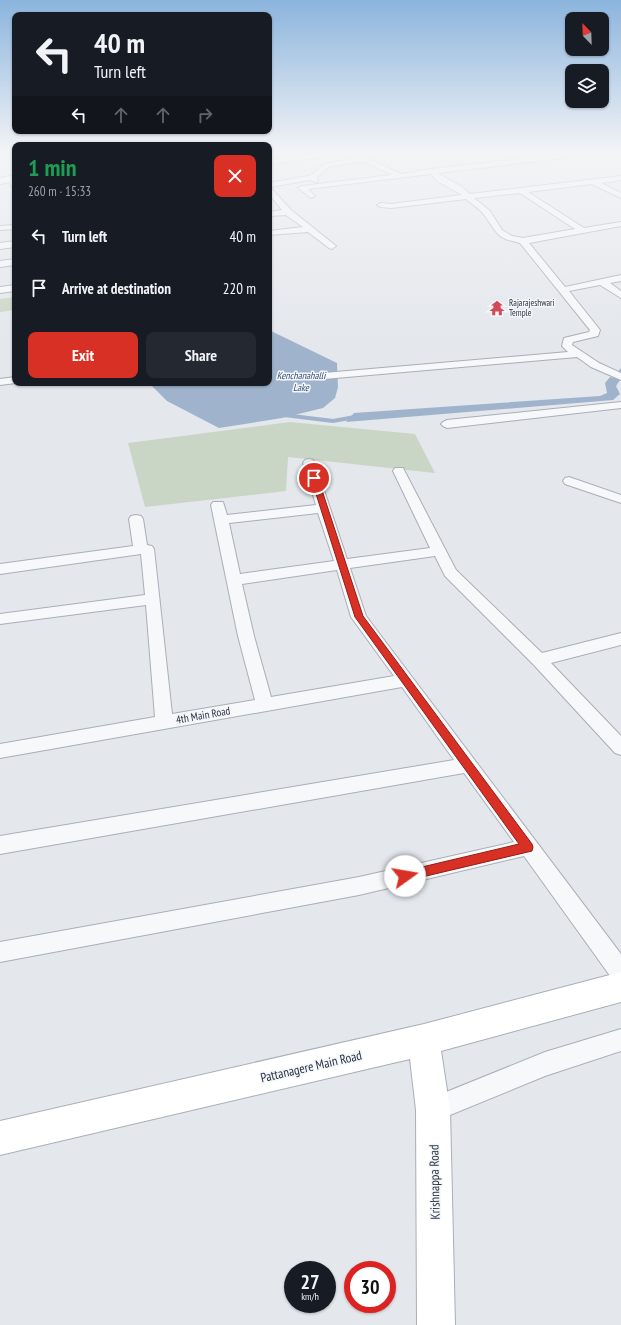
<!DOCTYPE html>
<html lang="en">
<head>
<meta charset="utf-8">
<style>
  :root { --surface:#171b24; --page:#242831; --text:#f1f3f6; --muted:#9ea1a6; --accent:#d93025 }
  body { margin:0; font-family:"PT Sans Narrow",sans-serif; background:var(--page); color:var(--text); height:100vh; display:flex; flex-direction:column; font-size:15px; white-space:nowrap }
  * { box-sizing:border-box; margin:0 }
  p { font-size:13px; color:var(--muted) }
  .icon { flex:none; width:22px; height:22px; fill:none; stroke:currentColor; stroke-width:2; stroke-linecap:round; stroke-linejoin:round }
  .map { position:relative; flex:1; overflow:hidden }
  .panel { position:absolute; left:12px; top:142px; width:260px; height:244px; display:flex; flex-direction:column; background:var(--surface); border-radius:8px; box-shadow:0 1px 3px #0004 }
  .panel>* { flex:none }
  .hud { position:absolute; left:12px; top:12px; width:260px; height:122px; border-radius:8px; box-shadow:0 1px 3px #0004; background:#171b24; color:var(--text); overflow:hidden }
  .needle { width:26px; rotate:337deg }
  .tools { position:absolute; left:565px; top:12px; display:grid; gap:8px }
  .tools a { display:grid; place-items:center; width:44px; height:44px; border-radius:8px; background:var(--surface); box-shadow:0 1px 3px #0004; font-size:20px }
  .speed { position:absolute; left:284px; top:1261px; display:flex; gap:8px; font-size:20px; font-weight:700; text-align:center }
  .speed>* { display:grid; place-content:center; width:52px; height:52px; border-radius:50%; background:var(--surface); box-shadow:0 1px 3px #0004; line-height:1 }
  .speed small { font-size:10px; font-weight:400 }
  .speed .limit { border:6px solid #d22; background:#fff; color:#111 }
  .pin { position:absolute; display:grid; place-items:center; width:34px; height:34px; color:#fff; margin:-17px; border:2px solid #fff; border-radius:50%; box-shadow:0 1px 4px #0007 }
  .me { position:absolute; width:44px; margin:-22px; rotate:77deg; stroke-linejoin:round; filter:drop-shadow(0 0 3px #0008) }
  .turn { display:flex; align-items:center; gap:14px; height:84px; padding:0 16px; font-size:18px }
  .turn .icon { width:52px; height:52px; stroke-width:2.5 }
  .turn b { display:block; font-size:28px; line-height:34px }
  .lanes { display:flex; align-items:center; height:38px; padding:0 16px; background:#0003; justify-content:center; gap:20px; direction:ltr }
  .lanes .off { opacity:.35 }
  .round { display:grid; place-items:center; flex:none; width:42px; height:42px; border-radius:8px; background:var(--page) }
  .headline { display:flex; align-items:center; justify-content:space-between; height:68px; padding:0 16px }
  h1 { font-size:24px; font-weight:700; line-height:30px; color:#1e9e55 }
  .cta { display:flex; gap:8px; margin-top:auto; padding:8px 16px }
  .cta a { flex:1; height:46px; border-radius:8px; background:var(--accent); color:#fff; font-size:16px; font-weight:700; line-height:46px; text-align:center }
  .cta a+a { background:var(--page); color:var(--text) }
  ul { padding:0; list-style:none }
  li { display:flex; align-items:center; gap:12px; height:52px; padding:0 16px }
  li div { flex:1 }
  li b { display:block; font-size:15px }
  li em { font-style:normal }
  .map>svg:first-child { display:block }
  .green { fill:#c9d6c5 }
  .water { fill:#9fb4cc }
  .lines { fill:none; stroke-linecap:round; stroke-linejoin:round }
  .stream-far1 { stroke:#9fb4cc; stroke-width:3 }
  .stream { stroke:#9fb4cc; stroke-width:4 }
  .street-casing { stroke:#a9aeb7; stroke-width:2 }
  .secondary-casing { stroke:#a9aeb7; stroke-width:2 }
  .street { fill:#f7f8fa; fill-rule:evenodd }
  .secondary { fill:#fff; fill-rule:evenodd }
  .route { fill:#d93025; stroke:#8d1f18 }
  .labels { text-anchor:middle; stroke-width:3; stroke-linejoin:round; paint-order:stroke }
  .far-poi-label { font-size:9px; fill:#2b3445; stroke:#f4f6f9; text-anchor:start }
  .far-water-label { font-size:10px; font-style:italic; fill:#34527a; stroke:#f4f6f9 }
  .street-label { font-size:11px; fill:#2b3445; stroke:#f4f6f9 }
  .near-street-label { font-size:13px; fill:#2b3445; stroke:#f4f6f9 }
</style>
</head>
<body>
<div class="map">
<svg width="621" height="1325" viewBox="0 0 621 1325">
  <rect width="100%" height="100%" fill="#e4e7ec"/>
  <g class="green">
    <polygon points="15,297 15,310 0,312 0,299"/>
    <polygon points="290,422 415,434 435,473 288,457 286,491 145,507 128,443"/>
  </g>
  <g class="water">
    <polygon points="269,330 337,363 338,387 335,398 323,408 282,418 219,428 167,401 152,386 152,383 269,383"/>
    <polygon points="610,377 620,380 616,386 620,394 613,400 346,422 354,413 600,396 607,393 605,383"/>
  </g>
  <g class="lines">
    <polyline class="stream-far1" points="614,381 621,370"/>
    <g class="stream">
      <polyline points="612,384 615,380"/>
      <polyline points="284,415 333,421 355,417"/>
    </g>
    <g class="street-casing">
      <g id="street">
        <polygon points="319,154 336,154 333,156 269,164 269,160"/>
        <path d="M 367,154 L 380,154 L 379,155 L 367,158 L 401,174 L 431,169 L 566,154 L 583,154 L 580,156 L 438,173 L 462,187 L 470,194 L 621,176 L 621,180 L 601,183 L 621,193 L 621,198 L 592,184 L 528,192 L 584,228 L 621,222 L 621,226 L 529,243 L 565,287 L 621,275 L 621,281 L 610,283 L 621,291 L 621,298 L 600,285 L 569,291 L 600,330 L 598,336 L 573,342 L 572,345 L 599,363 L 621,373 L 621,380 L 591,367 L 577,357 L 324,379 L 320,378 L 319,376 L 320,374 L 324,373 L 568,352 L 562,346 L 564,338 L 589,332 L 590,330 L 520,243 C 496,238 498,234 485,216 C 480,209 472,204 466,199 L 391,208 L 381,207 L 377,205 L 381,203 L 391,204 L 462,195 L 437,181 L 431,174 L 308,189 L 315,196 L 311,198 L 298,188 L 302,186 L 392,175 L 363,161 L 328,167 L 316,178 L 318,180 L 317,182 L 310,180 L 270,187 L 291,210 L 336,246 L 332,249 L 329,248 L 308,232 L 269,235 L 269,231 L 303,227 L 286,215 L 269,216 L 269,212 L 282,210 L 269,194 L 269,183 L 309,176 L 314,173 L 324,164 L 357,158 L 358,156 ZM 520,193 L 575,229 L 523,238 L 512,236 L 502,230 L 490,211 L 474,198 Z"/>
        <polygon points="10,177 15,177 15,188 11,186 9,179"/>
        <polygon points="15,225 15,229 0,230 0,226"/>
        <polygon points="15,241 15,247 0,249 0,243"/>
        <polygon points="15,259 15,265 0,267 0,261"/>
        <polygon points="15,285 15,291 0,293 0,287"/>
        <polygon points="15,377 16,383 0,385 0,379"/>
        <polygon points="621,402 621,408 447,428 443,426 441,424 443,422 447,420"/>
        <path d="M 309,459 L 313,460 L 315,463 L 347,559 L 430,548 L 393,471 L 395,468 L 403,468 L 456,570 L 542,653 L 621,633 L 621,645 L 551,663 L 621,736 L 621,755 L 615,753 L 533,664 L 445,576 L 435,556 L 350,568 L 366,616 L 621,954 L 621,983 L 613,980 L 524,856 L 359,895 L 0,962 L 0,942 L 359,877 L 514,842 L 464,773 L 0,854 L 0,836 L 454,760 L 402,687 L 0,758 L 0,744 L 155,717 L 146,605 L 0,624 L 0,614 L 145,595 L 141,554 L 0,574 L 0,564 L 133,546 L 129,519 L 131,516 L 136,515 L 141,516 L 143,519 L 147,545 L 152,546 L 154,549 L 172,714 L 255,700 L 238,636 L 211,505 L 213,502 L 223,502 L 227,515 L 316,505 L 303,463 L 305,460 ZM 318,513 L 334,561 L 240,574 L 229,523 ZM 337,570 L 351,617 L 394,676 L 271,697 L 254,636 L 242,584 Z"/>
        <polygon points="569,477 621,495 621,503 565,484 563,481 565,478"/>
        <polygon points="621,1029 621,1051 545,1076 433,1122 424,1119 421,1110 424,1101 545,1052"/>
      </g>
    </g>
    <g class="secondary-casing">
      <g id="secondary">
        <polygon points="15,175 15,181 0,184 0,178"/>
        <polygon points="621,972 621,1002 441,1051 450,1110 455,1325 417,1325 416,1110 410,1059 0,1155 0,1121 424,1024"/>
      </g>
    </g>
    <use href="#street" class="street"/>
    <use href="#secondary" class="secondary"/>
  </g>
  <linearGradient id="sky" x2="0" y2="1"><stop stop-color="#8bb4dd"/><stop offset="0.45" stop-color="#f3f4f6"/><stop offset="1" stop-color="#f3f4f6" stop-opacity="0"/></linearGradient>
  <rect width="621" height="339" fill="url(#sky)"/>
  <polygon class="route" points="312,476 317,476 318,478 363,616 532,844 533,847 532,851 405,881 401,879 400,876 401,872 405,871 519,844 355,617 311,478"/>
  <defs>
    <g id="temple-bare" transform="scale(1.2)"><path d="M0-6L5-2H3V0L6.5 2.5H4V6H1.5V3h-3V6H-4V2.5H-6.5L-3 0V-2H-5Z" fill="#d1495b" stroke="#f4f6f9" stroke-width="2.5" paint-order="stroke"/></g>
  </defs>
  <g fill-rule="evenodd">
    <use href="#temple-bare" x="497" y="308"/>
  </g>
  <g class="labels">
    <g class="far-poi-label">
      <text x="509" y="306">Rajarajeshwari<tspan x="509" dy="10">Temple</tspan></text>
    </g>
    <g class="far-water-label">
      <text x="301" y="379">Kenchanahalli<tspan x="301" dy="12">Lake</tspan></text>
    </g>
    <g class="street-label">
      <text transform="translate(203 715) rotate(-10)" y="4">4th Main Road</text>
    </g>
    <g class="near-street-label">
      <text transform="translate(311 1066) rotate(-13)" y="5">Pattanagere Main Road</text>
      <text transform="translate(434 1182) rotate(-91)" y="5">Krishnappa Road</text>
    </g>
  </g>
</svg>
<div class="tools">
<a><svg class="needle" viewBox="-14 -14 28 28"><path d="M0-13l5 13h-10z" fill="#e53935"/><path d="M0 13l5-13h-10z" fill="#9ea1a6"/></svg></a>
<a><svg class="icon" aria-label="layers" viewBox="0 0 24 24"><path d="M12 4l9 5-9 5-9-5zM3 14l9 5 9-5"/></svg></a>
</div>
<div class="speed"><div>27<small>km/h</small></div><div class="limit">30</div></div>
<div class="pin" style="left:314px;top:478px;background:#d93025"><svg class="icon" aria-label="arrive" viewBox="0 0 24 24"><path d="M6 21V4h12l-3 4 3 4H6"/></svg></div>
<svg class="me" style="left:405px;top:876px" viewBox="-20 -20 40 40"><circle r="19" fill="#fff"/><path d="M0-13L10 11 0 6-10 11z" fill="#d93025"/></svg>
<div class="hud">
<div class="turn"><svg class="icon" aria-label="left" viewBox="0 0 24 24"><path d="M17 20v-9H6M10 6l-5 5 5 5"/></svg><div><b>40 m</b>Turn left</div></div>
<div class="lanes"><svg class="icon" aria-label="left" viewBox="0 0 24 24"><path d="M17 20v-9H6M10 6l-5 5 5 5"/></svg><svg class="icon off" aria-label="ahead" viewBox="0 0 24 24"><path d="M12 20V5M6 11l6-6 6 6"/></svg><svg class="icon off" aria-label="ahead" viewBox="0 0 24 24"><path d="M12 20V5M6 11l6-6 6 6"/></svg><svg class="icon off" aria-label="right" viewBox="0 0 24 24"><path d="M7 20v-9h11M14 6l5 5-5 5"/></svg></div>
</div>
<section class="panel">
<div class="headline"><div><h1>1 min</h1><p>260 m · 15:33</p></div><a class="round" style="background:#d93025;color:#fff"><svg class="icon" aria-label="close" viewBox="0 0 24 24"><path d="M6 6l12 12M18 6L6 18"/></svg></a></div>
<ul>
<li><svg class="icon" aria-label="left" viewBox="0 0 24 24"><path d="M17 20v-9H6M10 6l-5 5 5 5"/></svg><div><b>Turn left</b></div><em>40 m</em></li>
<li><svg class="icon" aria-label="arrive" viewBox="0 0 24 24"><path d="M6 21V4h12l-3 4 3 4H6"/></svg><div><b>Arrive at destination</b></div><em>220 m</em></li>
</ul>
<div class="cta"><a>Exit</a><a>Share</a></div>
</section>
</div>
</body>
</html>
